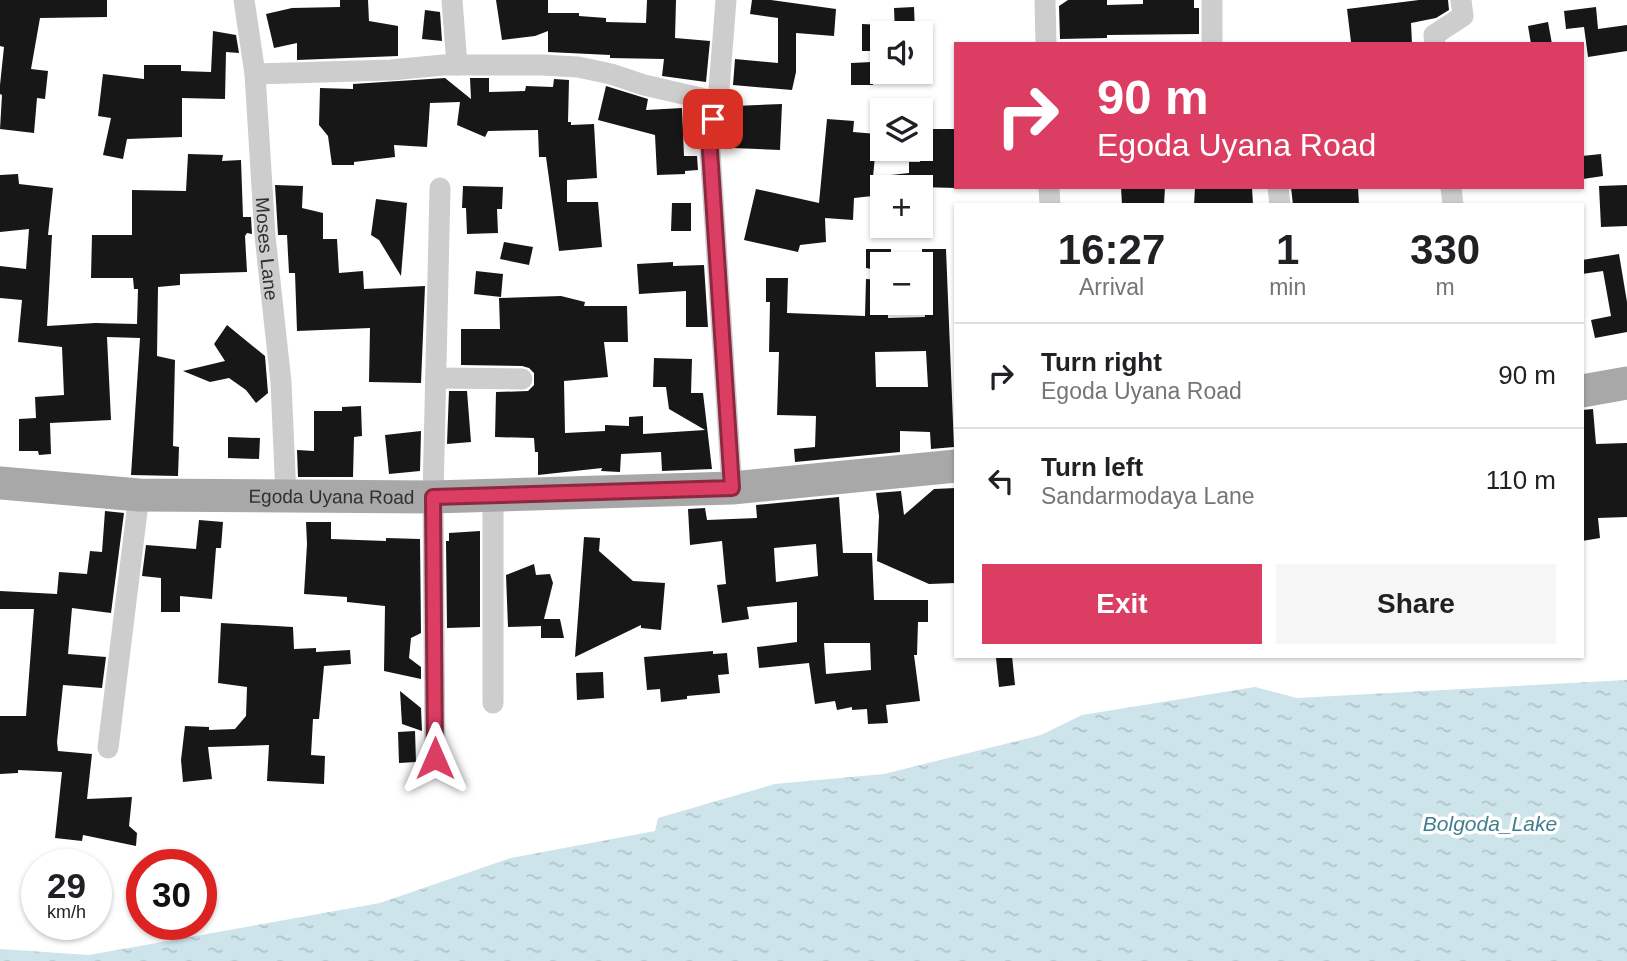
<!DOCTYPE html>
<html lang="en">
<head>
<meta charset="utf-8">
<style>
  :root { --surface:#fff; --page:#f6f6f6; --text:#202124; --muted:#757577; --line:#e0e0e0; --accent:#db3d63 }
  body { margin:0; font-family:Helvetica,sans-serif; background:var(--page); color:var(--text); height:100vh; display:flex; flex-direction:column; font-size:26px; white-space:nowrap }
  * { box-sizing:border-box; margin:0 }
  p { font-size:23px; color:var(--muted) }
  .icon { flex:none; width:38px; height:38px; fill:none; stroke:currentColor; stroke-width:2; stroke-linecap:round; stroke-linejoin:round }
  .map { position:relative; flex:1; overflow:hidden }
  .panel { position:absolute; left:954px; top:203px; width:630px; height:455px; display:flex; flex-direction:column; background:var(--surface); border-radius:0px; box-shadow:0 2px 5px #0004 }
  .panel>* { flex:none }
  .top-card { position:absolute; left:954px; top:42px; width:630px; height:147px; border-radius:0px; box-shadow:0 2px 5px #0004; background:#db3d63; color:#fff; overflow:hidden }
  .tools { position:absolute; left:870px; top:21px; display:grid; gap:14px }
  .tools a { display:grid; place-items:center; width:63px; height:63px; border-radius:0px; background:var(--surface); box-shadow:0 2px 5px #0004; font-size:35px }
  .speed { position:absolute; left:21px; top:849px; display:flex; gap:14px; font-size:35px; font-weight:700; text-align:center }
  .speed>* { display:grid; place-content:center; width:91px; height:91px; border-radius:50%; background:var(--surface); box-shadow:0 2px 5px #0004; line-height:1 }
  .speed small { font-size:18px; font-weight:400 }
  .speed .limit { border:10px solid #d22; background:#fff; color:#111 }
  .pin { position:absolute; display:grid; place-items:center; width:60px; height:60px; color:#fff; margin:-30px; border-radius:14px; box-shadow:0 4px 10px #0006 }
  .me { position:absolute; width:77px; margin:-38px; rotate:0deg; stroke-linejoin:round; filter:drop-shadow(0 0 5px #0008) }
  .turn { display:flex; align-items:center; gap:24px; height:147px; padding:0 28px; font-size:32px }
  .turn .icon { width:91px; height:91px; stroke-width:2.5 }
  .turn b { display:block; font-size:49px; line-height:60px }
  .eta { display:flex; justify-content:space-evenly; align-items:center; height:119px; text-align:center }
  .eta b { font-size:42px; font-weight:600; line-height:49px }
  .action { display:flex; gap:14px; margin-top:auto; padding:14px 28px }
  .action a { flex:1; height:80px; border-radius:0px; background:var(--accent); color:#fff; font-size:28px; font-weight:600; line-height:80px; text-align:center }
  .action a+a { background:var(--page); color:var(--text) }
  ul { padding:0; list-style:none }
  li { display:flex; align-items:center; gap:21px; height:105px; padding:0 28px; border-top:2px solid var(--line) }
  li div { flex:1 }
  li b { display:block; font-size:26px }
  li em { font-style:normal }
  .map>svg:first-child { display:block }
  .water { fill:url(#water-ripples) }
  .building { fill:#171717; fill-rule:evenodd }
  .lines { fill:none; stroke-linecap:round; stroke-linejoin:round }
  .minor { stroke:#cdcdcd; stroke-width:21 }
  .primary { stroke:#a8a8a8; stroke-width:33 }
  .route-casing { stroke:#8e2840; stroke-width:18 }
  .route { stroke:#db3d63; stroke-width:12 }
  .labels { text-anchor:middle; stroke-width:7; stroke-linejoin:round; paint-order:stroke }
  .street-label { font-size:19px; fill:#303030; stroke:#fff }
  .water-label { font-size:21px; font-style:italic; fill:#427d8e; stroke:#fff }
</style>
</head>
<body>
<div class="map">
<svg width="1627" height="961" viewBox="0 0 1627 961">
  <defs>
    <pattern id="water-ripples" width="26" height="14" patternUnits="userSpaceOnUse" patternTransform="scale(1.75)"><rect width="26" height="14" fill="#cce4ea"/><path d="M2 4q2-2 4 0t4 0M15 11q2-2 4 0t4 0" fill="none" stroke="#b0c4c9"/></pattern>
  </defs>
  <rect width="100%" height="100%" fill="#fff"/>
  <polygon class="water" points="1627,680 1627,961 0,961 0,949 89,955 380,903 511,858 655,831 658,818 775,784 884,774 1041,735 1082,715 1255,687 1297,698"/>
  <g class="building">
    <polygon points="0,0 107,0 107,17 40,18 31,69 48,71 45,99 37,98 34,133 0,129 2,95 0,94 0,85 4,47 0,46"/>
    <polygon points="340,0 368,0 369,21 398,26 398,56 297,60 297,43 274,48 266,14 292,8 340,7"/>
    <polygon points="496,0 548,0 548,13 579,13 579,16 606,18 606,22 646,23 647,0 676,0 675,38 710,41 706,82 662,76 664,59 610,58 610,55 548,52 548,31 535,36 502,40"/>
    <polygon points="752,0 771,0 836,9 834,36 796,33 796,72 792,90 733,85 735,59 778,63 778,18 750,14"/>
    <polygon points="1068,0 1107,0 1107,5 1143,4 1143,0 1194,0 1194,8 1199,8 1199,34 1107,35 1107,38 1060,39 1059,6"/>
    <polygon points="1419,0 1448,0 1449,10 1436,18 1411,23 1412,44 1354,44 1354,42 1351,42 1347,9"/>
    <polygon points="914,7 915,33 895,33 894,8"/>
    <polygon points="1596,7 1598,29 1627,25 1627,51 1588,57 1584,27 1566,29 1564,11"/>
    <polygon points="425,10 440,12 442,41 422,39"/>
    <polygon points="1548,22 1552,44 1531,44 1528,26"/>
    <polygon points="862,24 882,25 882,51 862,51"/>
    <polygon points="213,31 236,35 239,53 226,52 225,99 182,98 182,137 127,139 123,159 103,155 111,118 98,116 103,74 144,79 144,65 181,65 181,71 211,72"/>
    <polygon points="872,62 873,85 851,85 851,63"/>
    <polygon points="445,78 471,99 470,78 489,78 489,92 525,91 526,86 553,87 554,79 569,80 568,122 571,122 571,125 594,124 597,178 567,180 567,202 598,202 602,247 559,251 546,157 539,157 538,130 488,131 485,137 457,125 460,102 430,103 427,147 394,145 395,157 354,162 354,165 332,165 328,136 319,125 320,88 353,89 353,84"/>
    <polygon points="606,86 648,99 646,110 682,108 684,156 697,156 698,170 685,171 685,174 657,175 655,135 598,120"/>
    <polygon points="782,104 780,150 732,148 734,106"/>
    <polygon points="827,119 854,121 853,132 877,134 873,177 909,173 909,162 920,162 920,129 956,129 956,188 882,186 882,195 854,198 853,220 825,218 826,242 800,245 798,252 744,240 756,189 819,203"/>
    <polygon points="188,154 223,155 222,161 241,160 243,217 251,217 252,234 247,233 245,236 247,272 180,274 180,285 158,287 157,356 175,360 173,446 179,447 178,476 131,475 140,338 107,337 111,420 50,423 51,454 39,455 38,451 19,451 19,419 36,418 35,397 64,395 62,347 18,342 22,300 0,298 0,266 26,269 29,229 0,232 0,175 18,174 19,184 53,188 48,235 52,235 47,326 95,323 137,324 138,289 134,289 133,278 91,278 92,235 132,235 132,190 186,191"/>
    <polygon points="1601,154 1603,176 1583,179 1582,156"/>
    <polygon points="275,185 303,186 302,208 323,213 323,239 337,239 339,273 363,271 364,289 425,286 421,383 369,382 370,328 297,331 295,273 289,273 287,235 278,235"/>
    <polygon points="1627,185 1627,226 1601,227 1599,186"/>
    <polygon points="463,186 503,187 502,209 497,209 498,233 467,234 466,208 462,208"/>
    <polygon points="1121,187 1165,187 1164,205 1122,205"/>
    <polygon points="1252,187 1253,205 1194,205 1195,188"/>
    <polygon points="1291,187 1358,187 1359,205 1293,205"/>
    <polygon points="376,199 407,203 401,276 379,240 371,235"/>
    <polygon points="672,203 691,203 691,231 671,231"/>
    <polygon points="504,242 533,247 529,265 500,259"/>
    <polygon points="866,249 891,249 891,264 882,264 882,271 866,268"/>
    <path d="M 922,249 L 946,249 L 954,447 L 931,449 L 930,432 L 900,431 L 900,452 L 795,462 L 794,449 L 815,447 L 816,416 L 777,415 L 779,352 L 769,352 L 770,302 L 766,302 L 766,278 L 788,278 L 787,313 L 865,316 L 866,279 L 882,280 L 882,314 L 888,315 L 888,318 L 925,317 ZM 926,351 L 928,387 L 876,387 L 875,352 Z"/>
    <polygon points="1619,254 1627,302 1627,332 1595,338 1591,320 1611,316 1603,271 1582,274 1582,260"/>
    <polygon points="673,262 673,266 704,265 708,327 686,327 686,291 639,294 637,264"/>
    <polygon points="476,271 503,274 501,297 474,294"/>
    <polygon points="561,296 585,302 584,306 627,306 628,342 604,342 608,377 564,381 565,433 605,431 605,425 629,426 629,417 643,416 643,434 705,430 669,409 666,387 653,387 654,358 692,359 691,393 703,393 712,469 662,471 661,452 621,454 620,472 601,471 602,468 538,475 538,452 535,452 534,438 495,437 496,392 528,391 534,385 534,373 529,368 522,366 461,365 461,329 500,329 499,298"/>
    <polygon points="227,325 265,356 268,393 256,403 246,390 229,378 210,382 183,371 225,361 214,344"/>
    <polygon points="449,391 467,391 471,442 447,444"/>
    <polygon points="361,406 362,436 354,437 353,477 298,477 297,450 314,451 314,411 342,411 342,407"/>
    <polygon points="1593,409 1596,444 1627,443 1627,517 1598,518 1600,538 1582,541 1582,410"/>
    <polygon points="421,431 420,471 389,474 385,435"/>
    <polygon points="228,437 260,438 259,459 228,458"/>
    <polygon points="956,488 956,583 929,584 877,561 879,516 876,493 901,491 904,515 934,489"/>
    <path d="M 839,497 L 843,553 L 872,553 L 874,600 L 928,600 L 928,622 L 918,622 L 917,655 L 914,655 L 920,701 L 886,705 L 888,723 L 868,724 L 867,709 L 852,710 L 852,707 L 837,710 L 835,701 L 815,704 L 809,663 L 759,668 L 757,647 L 797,642 L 797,602 L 747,607 L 749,619 L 722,623 L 717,585 L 726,584 L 722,541 L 690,545 L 688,509 L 705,508 L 707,520 L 757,518 L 756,505 ZM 816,544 L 818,576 L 776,582 L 774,548 ZM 824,643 L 870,643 L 871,670 L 826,674 Z"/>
    <polygon points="105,511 124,513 111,613 72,608 68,654 106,657 102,688 63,685 57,742 58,751 92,754 87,799 132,797 129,826 137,833 136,846 83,835 82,841 55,838 62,772 18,770 18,773 0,774 0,716 26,716 34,609 0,609 0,591 57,594 59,572 87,574 90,551 102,552"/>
    <polygon points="199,520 223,522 221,548 216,548 212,599 180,596 180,612 161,612 161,578 142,576 146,545 196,549"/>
    <polygon points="306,522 331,522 331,539 386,541 386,538 420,539 421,633 411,638 409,658 421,667 421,679 384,671 385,606 347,602 347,597 304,594 307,544"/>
    <polygon points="480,531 480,627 447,628 446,541 449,541 449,533"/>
    <polygon points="584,537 600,538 599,551 633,581 665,583 661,630 641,628 641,625 575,657"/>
    <polygon points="534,564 536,575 550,574 553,583 544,619 560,619 564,638 541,638 541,626 508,627 506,575"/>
    <polygon points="221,623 293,627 294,649 316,648 316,652 350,650 351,664 324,666 319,719 313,719 311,755 325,756 324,784 267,781 269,745 208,747 212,779 183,782 181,760 185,726 209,727 209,730 235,729 246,716 247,687 218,683"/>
    <polygon points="713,651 713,654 727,653 729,674 718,675 720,693 687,696 687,699 661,702 660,689 647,690 644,657"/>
    <polygon points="1012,656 1015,685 999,687 996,658"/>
    <polygon points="603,672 604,698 577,700 576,673"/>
    <polygon points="400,691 421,708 422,731 402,724"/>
    <polygon points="415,731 416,762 399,763 398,732"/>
  </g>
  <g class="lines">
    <g class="minor">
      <path id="s1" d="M 244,0 L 255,74 L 265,236 L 281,382 L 286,497"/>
      <polyline points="452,0 457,65"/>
      <polyline points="726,0 718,102 709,135 732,488"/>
      <polyline points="1045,0 1046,44"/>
      <polyline points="1212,44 1212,0"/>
      <polyline points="1435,44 1434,35 1463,16 1461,0"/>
      <polyline points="255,74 391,70 443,65 542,65 578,67 611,74 644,85 718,102"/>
      <polyline points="1049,187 1050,205"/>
      <polyline points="1278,187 1280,205"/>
      <polyline points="1451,187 1453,205"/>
      <polyline points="436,378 522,379"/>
      <polyline points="493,703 493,495"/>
      <polyline points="108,748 139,495"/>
      <polyline points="435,758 433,497 440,188"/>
    </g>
    <g class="primary">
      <polyline points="1582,391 1627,383"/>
      <path id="s2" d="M 0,483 L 139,495 L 433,497 L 732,488 L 956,466"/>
    </g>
  </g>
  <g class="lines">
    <g class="route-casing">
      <polyline id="route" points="435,758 433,497 732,488 709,135 713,119"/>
    </g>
    <use href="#route" class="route"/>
  </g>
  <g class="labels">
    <g class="street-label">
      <text dy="7" stroke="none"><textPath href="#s1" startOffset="250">Moses Lane</textPath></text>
      <text dy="7" stroke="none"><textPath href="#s2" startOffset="332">Egoda Uyana Road</textPath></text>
    </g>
    <g class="water-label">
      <text x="1490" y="831">Bolgoda_Lake</text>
    </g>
  </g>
</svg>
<div class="tools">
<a><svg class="icon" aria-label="sound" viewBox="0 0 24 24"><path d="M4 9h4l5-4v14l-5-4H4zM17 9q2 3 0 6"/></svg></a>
<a><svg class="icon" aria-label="layers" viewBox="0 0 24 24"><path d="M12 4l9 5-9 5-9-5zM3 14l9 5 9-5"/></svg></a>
<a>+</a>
<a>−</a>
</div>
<div class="speed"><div>29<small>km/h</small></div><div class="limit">30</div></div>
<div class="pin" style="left:713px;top:119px;background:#d93025"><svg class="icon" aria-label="arrive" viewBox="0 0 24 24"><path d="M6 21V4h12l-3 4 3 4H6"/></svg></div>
<svg class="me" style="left:435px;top:758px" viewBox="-20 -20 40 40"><path d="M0-17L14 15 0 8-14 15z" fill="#db3d63" stroke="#fff" stroke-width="4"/></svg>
<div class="top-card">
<div class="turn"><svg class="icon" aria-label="right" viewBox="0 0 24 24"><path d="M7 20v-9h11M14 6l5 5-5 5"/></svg><div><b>90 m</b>Egoda Uyana Road</div></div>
</div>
<section class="panel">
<div class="eta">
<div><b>16:27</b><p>Arrival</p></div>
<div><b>1</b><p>min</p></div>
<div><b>330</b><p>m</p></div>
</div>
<ul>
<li><svg class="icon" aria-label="right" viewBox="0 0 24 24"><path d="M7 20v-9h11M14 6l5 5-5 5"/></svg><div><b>Turn right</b><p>Egoda Uyana Road</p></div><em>90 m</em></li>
<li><svg class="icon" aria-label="left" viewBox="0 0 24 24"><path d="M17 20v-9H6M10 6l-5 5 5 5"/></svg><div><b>Turn left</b><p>Sandarmodaya Lane</p></div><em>110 m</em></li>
</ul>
<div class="action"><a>Exit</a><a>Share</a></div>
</section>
</div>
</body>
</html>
